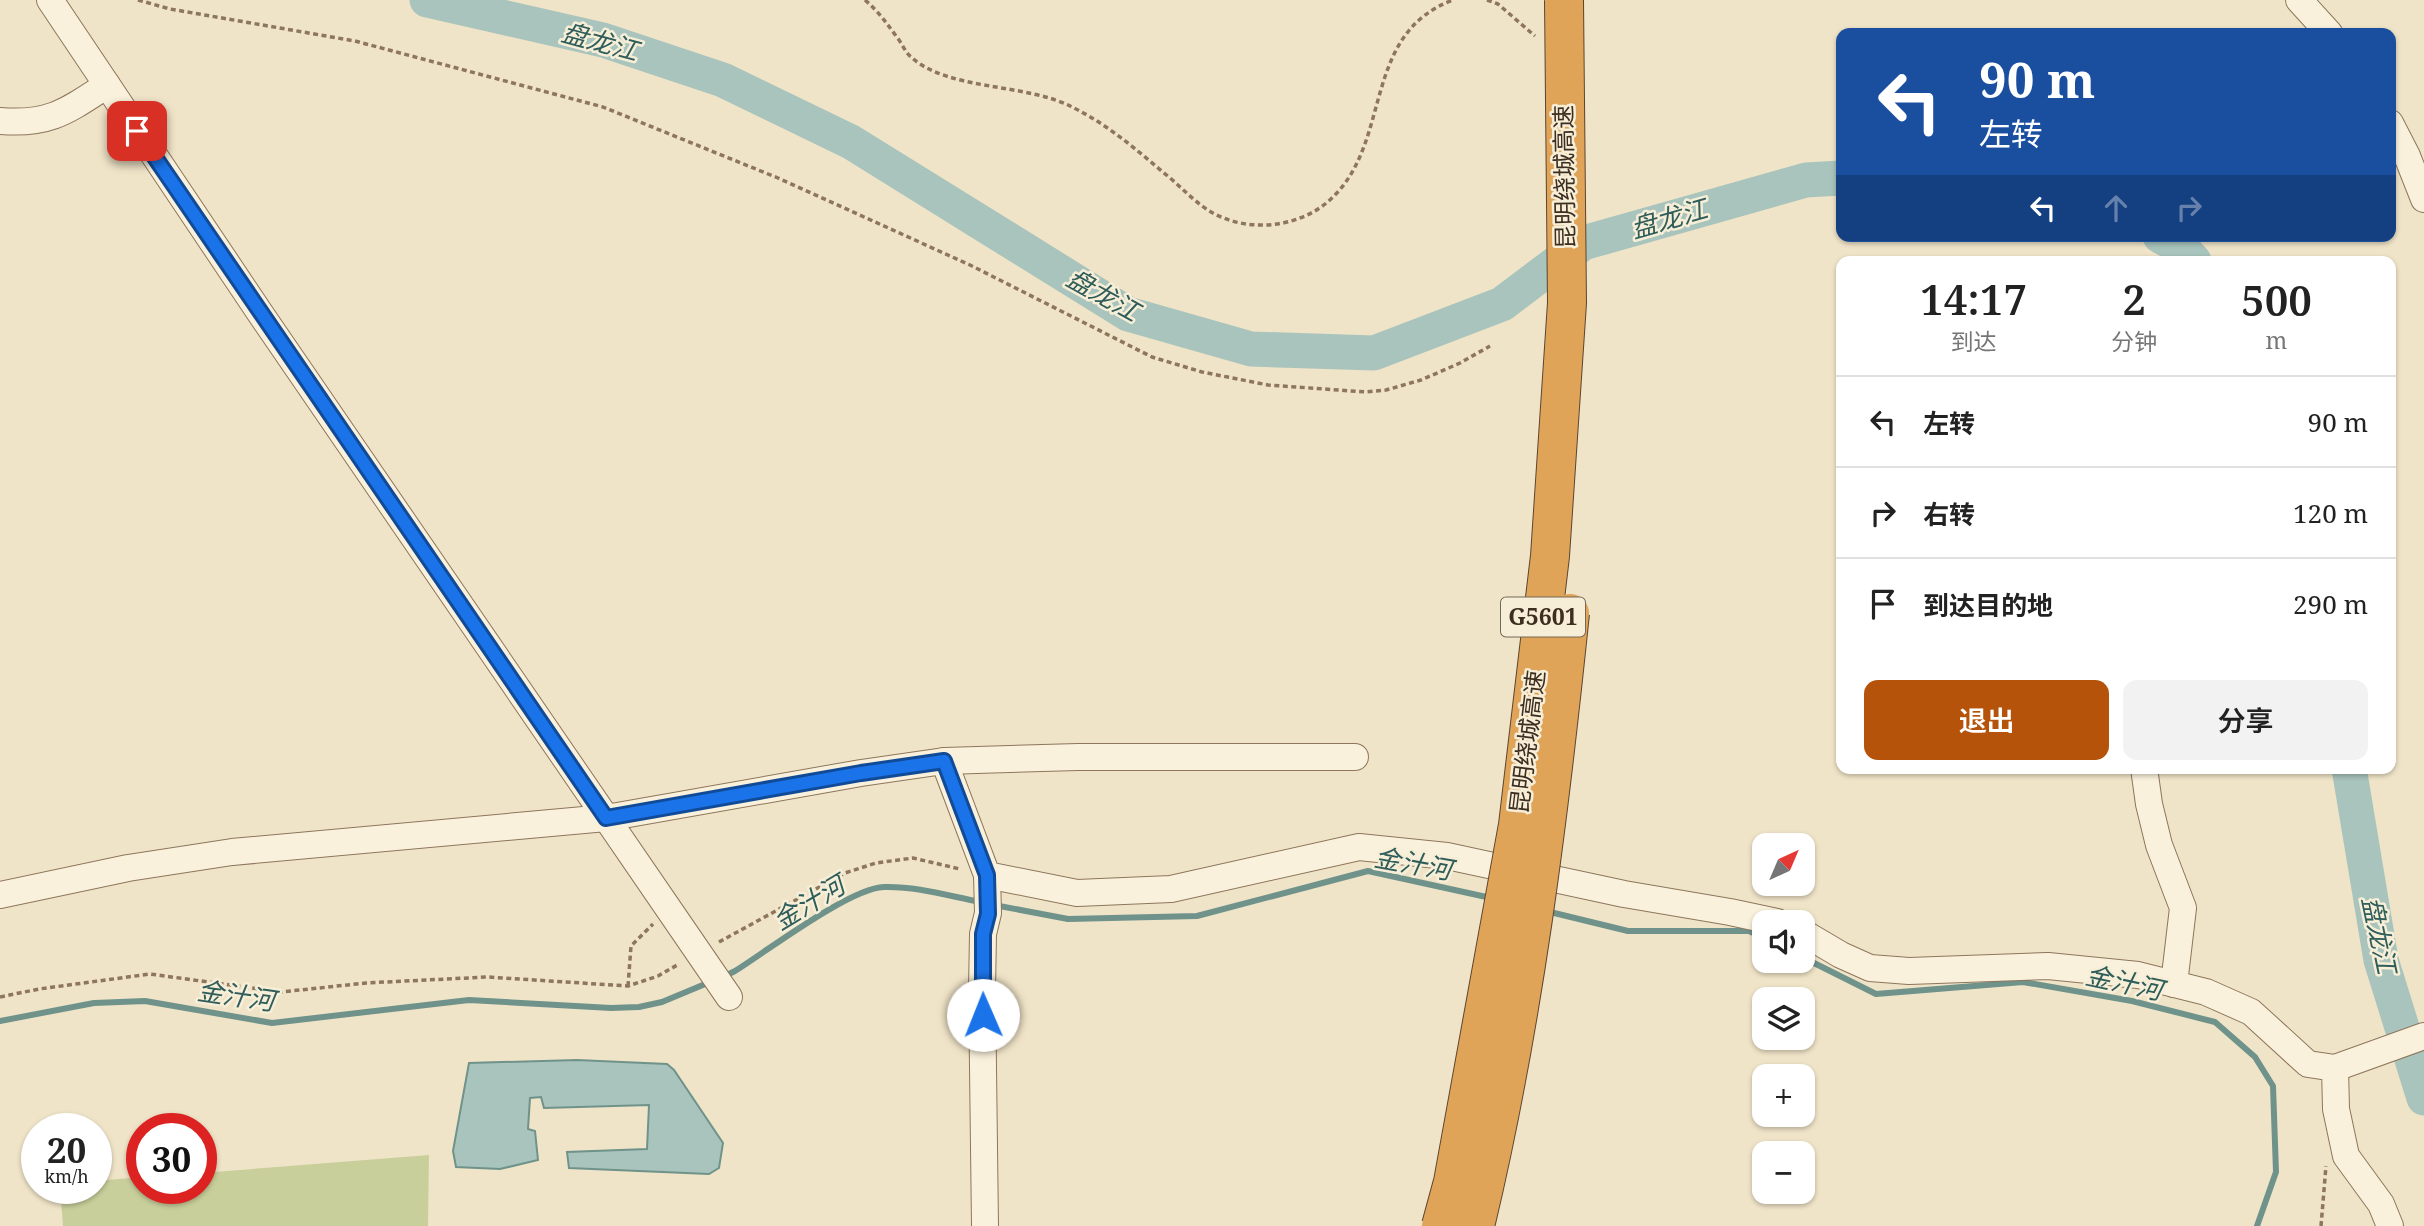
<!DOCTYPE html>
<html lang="zh">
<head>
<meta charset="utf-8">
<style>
  :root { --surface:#fff; --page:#f2f2f2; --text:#222; --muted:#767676; --line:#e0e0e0; --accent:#b45309 }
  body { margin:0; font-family:"Noto Serif","Noto Sans SC",serif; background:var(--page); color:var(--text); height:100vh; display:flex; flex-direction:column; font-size:26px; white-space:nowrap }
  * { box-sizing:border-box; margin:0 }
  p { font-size:23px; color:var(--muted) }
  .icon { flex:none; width:38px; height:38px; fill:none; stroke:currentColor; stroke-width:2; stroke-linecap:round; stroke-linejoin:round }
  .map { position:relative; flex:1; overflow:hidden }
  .details { position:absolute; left:1836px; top:256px; width:560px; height:518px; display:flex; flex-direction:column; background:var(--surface); border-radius:14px; box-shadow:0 2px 5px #0004 }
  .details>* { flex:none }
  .banner { position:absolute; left:1836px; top:28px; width:560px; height:214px; border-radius:14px; box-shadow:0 2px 5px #0004; background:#1a4fa0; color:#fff; overflow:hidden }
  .needle { width:46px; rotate:44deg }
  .tools { position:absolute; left:1752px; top:833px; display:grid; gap:14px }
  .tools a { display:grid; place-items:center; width:63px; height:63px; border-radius:14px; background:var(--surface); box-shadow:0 2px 5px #0004; font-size:35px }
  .speed { position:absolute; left:21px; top:1113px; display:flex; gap:14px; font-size:35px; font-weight:700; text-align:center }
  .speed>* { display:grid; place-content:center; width:91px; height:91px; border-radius:50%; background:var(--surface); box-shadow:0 2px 5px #0004; line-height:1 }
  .speed small { font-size:18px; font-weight:400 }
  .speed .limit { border:10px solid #d22; background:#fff; color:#111 }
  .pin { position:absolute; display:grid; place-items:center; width:60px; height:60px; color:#fff; margin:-30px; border-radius:14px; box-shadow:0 4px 10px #0006 }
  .me { position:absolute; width:77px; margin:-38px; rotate:359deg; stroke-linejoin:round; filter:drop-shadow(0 0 5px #0008) }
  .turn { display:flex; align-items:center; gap:24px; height:147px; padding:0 28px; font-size:32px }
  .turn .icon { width:91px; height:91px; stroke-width:2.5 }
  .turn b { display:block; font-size:49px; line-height:60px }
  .lanes { display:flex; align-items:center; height:66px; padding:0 28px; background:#0003; justify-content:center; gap:35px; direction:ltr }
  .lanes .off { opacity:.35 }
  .eta { display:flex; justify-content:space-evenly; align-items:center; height:119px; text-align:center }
  .eta b { font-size:42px; font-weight:600; line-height:49px }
  .button { display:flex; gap:14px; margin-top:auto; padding:14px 28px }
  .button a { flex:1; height:80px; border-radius:14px; background:var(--accent); color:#fff; font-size:28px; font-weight:600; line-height:80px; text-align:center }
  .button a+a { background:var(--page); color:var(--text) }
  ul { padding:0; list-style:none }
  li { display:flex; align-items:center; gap:21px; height:91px; padding:0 28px; border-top:2px solid var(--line) }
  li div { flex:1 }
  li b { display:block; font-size:26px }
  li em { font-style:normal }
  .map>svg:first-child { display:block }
  .green { fill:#c9cf9b }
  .water { fill:#a9c4bc; stroke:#6f938a; stroke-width:2 }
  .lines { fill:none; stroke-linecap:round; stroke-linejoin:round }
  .stream { stroke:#6f938a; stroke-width:6 }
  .river { stroke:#a9c4bc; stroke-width:35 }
  .minor-casing { stroke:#8d765c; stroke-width:28 }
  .path { stroke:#8d765c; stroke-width:3.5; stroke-dasharray:5 3.5; stroke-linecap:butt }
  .minor { stroke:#faf1dc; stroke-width:26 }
  .highway-bridge-casing { stroke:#5b4430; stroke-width:40; stroke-linecap:butt }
  .highway-bridge { stroke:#e0a458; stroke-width:38 }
  .route-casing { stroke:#114b97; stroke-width:18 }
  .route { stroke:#1a73e8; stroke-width:12 }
  .labels { text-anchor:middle; stroke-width:5; stroke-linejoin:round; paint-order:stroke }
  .shield { fill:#f7eed8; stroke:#756857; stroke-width:2 }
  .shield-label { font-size:23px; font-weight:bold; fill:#3d2e20 }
  .street-label { font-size:24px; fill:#3d2e20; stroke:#f7eed8 }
  .water-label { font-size:26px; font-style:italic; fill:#2f5d5a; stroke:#f7eed8 }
</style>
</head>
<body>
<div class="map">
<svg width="2424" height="1226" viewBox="0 0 2424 1226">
  <rect width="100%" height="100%" fill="#f0e4c8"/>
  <polygon class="green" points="429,1155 428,1226 63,1226 60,1188 96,1188 96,1181 142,1177 142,1188 201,1188 201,1173"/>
  <polygon class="water" points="577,1060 667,1064 674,1070 723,1143 719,1168 709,1174 569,1168 567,1152 647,1149 649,1105 544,1108 541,1097 530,1098 528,1129 535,1131 538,1160 500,1169 456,1167 453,1151 469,1063"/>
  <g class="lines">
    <g class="stream">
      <polyline points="994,905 1068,919 1197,916 1368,871 1491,898"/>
      <polyline points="1546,911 1628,931 1749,931 1764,938"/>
      <polyline points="1802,957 1876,994 2023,982 2132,1001 2215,1022 2255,1057 2273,1086 2276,1172 2257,1226"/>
      <path d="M 723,977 L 735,971 C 767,951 850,888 884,887 C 916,886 949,896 980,902"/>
      <polyline points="0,1021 94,1003 145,1001 272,1023 469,1000 611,1008 639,1007 662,1002 710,982"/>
    </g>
    <g class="river">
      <polyline points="427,0 603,40 723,80 851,142 1128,314 1251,349 1374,353 1502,304 1583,243 1806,180 1841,178"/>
      <polyline points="2160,236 2182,248 2194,261"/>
      <polyline points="2349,768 2381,960 2424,1098"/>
    </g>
    <g class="minor-casing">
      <g id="minor">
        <polyline points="50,0 260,313 729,997"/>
        <polyline points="2299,0 2329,33"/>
        <path d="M 0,121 C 50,125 67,111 107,85"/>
        <polyline points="2390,123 2407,156 2424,199"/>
        <polyline points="944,761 987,875 1077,893 1171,889 1359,847 1447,856 1624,894 1730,912 1777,922"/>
        <polyline points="2144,768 2149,804 2159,845 2183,908 2174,984"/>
        <polyline points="0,895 128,868 232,852 606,818 861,773 944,761 1078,757 1355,757"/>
        <polyline points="1802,932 1841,955 1870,968 1909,971 2048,966 2138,975 2206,992 2251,1012 2308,1064 2335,1068 2336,1109 2346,1156 2381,1204 2390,1226"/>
        <polyline points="2335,1068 2424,1036"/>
        <polyline points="985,1226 982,989 983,934 988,913 987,875"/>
      </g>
    </g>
    <g class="path">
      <polyline points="138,0 170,9 355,41 603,107 778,178 970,265 1152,357 1202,372 1268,385 1366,392 1386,390 1421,380 1460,363 1490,346"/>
      <path d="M 865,0 C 879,12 888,25 899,40 C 903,46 906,53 911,57 C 948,91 1027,83 1072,107 C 1109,125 1139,152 1170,178 C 1184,190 1196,203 1211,212 C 1249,234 1303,228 1334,196 C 1392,138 1362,34 1453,0"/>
      <polyline points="1487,0 1498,4 1535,36"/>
      <polyline points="719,942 845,873 876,863 913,858 960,869"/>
      <polyline points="628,986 631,946 653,924"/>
      <polyline points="0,997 39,989 150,974 281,992 366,983 488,977 628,986 658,976 679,964"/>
      <polyline points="2321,1226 2326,1166"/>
    </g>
    <use href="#minor" class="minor"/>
    <g class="highway-bridge-casing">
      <g id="highway-bridge">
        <polyline points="1441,1226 1453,1182 1518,825 1550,556 1567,303 1564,0"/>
        <path d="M 1475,1226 C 1523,1026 1549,817 1570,613"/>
      </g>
    </g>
    <use href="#highway-bridge" class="highway-bridge"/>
  </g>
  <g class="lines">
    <g class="route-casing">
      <polyline id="route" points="137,131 606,818 861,773 944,761 987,875 988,914 983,934 983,1015"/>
    </g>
    <use href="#route" class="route"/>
  </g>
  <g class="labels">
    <rect class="shield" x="1501" y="597.5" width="84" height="39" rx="5"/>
    <g class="shield-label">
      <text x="1543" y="625">G5601</text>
    </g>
    <g class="street-label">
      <text transform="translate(1565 177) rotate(-91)" y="8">昆明绕城高速</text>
      <text transform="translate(1528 742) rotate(-83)" y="8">昆明绕城高速</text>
    </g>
    <g class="water-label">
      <text transform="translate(600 42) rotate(15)" y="9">盘龙江</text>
      <text transform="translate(1669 219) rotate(-16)" y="9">盘龙江</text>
      <text transform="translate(1103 295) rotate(29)" y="9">盘龙江</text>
      <text transform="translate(1413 864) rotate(10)" y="9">金汁河</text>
      <text transform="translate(809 903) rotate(-31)" y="9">金汁河</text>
      <text transform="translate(2379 935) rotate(78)" y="9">盘龙江</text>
      <text transform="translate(2124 983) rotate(12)" y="9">金汁河</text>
      <text transform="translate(236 996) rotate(8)" y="9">金汁河</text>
    </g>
  </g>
</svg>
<div class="tools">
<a><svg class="needle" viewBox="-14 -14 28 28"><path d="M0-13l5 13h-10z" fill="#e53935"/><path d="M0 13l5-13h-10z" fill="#767676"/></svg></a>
<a><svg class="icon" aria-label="sound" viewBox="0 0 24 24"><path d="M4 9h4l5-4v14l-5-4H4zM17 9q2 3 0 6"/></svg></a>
<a><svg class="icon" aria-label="layers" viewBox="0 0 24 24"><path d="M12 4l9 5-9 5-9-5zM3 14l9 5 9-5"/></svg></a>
<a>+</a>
<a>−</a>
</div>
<div class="speed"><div>20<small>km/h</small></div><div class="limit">30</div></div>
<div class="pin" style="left:137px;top:131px;background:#d93025"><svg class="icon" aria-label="arrive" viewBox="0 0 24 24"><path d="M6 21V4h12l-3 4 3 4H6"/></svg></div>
<svg class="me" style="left:983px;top:1015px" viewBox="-20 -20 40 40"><circle r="19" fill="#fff"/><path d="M0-13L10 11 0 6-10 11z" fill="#1a73e8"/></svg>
<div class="banner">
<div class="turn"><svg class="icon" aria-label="left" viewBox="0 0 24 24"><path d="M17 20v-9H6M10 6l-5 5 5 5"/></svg><div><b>90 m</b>左转</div></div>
<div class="lanes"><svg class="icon" aria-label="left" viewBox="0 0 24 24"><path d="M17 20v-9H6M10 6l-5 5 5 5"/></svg><svg class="icon off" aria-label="ahead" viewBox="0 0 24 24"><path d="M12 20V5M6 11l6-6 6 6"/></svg><svg class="icon off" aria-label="right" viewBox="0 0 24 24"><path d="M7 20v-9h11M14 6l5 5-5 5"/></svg></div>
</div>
<section class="details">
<div class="eta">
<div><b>14:17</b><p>到达</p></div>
<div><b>2</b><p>分钟</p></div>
<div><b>500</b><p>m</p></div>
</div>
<ul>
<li><svg class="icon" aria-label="left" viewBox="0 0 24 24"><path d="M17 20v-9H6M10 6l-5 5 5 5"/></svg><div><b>左转</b></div><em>90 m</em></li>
<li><svg class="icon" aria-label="right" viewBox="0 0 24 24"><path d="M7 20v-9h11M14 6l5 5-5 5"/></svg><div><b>右转</b></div><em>120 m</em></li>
<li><svg class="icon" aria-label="arrive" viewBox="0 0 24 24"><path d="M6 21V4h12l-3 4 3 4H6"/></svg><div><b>到达目的地</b></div><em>290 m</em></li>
</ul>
<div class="button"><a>退出</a><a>分享</a></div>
</section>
</div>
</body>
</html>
